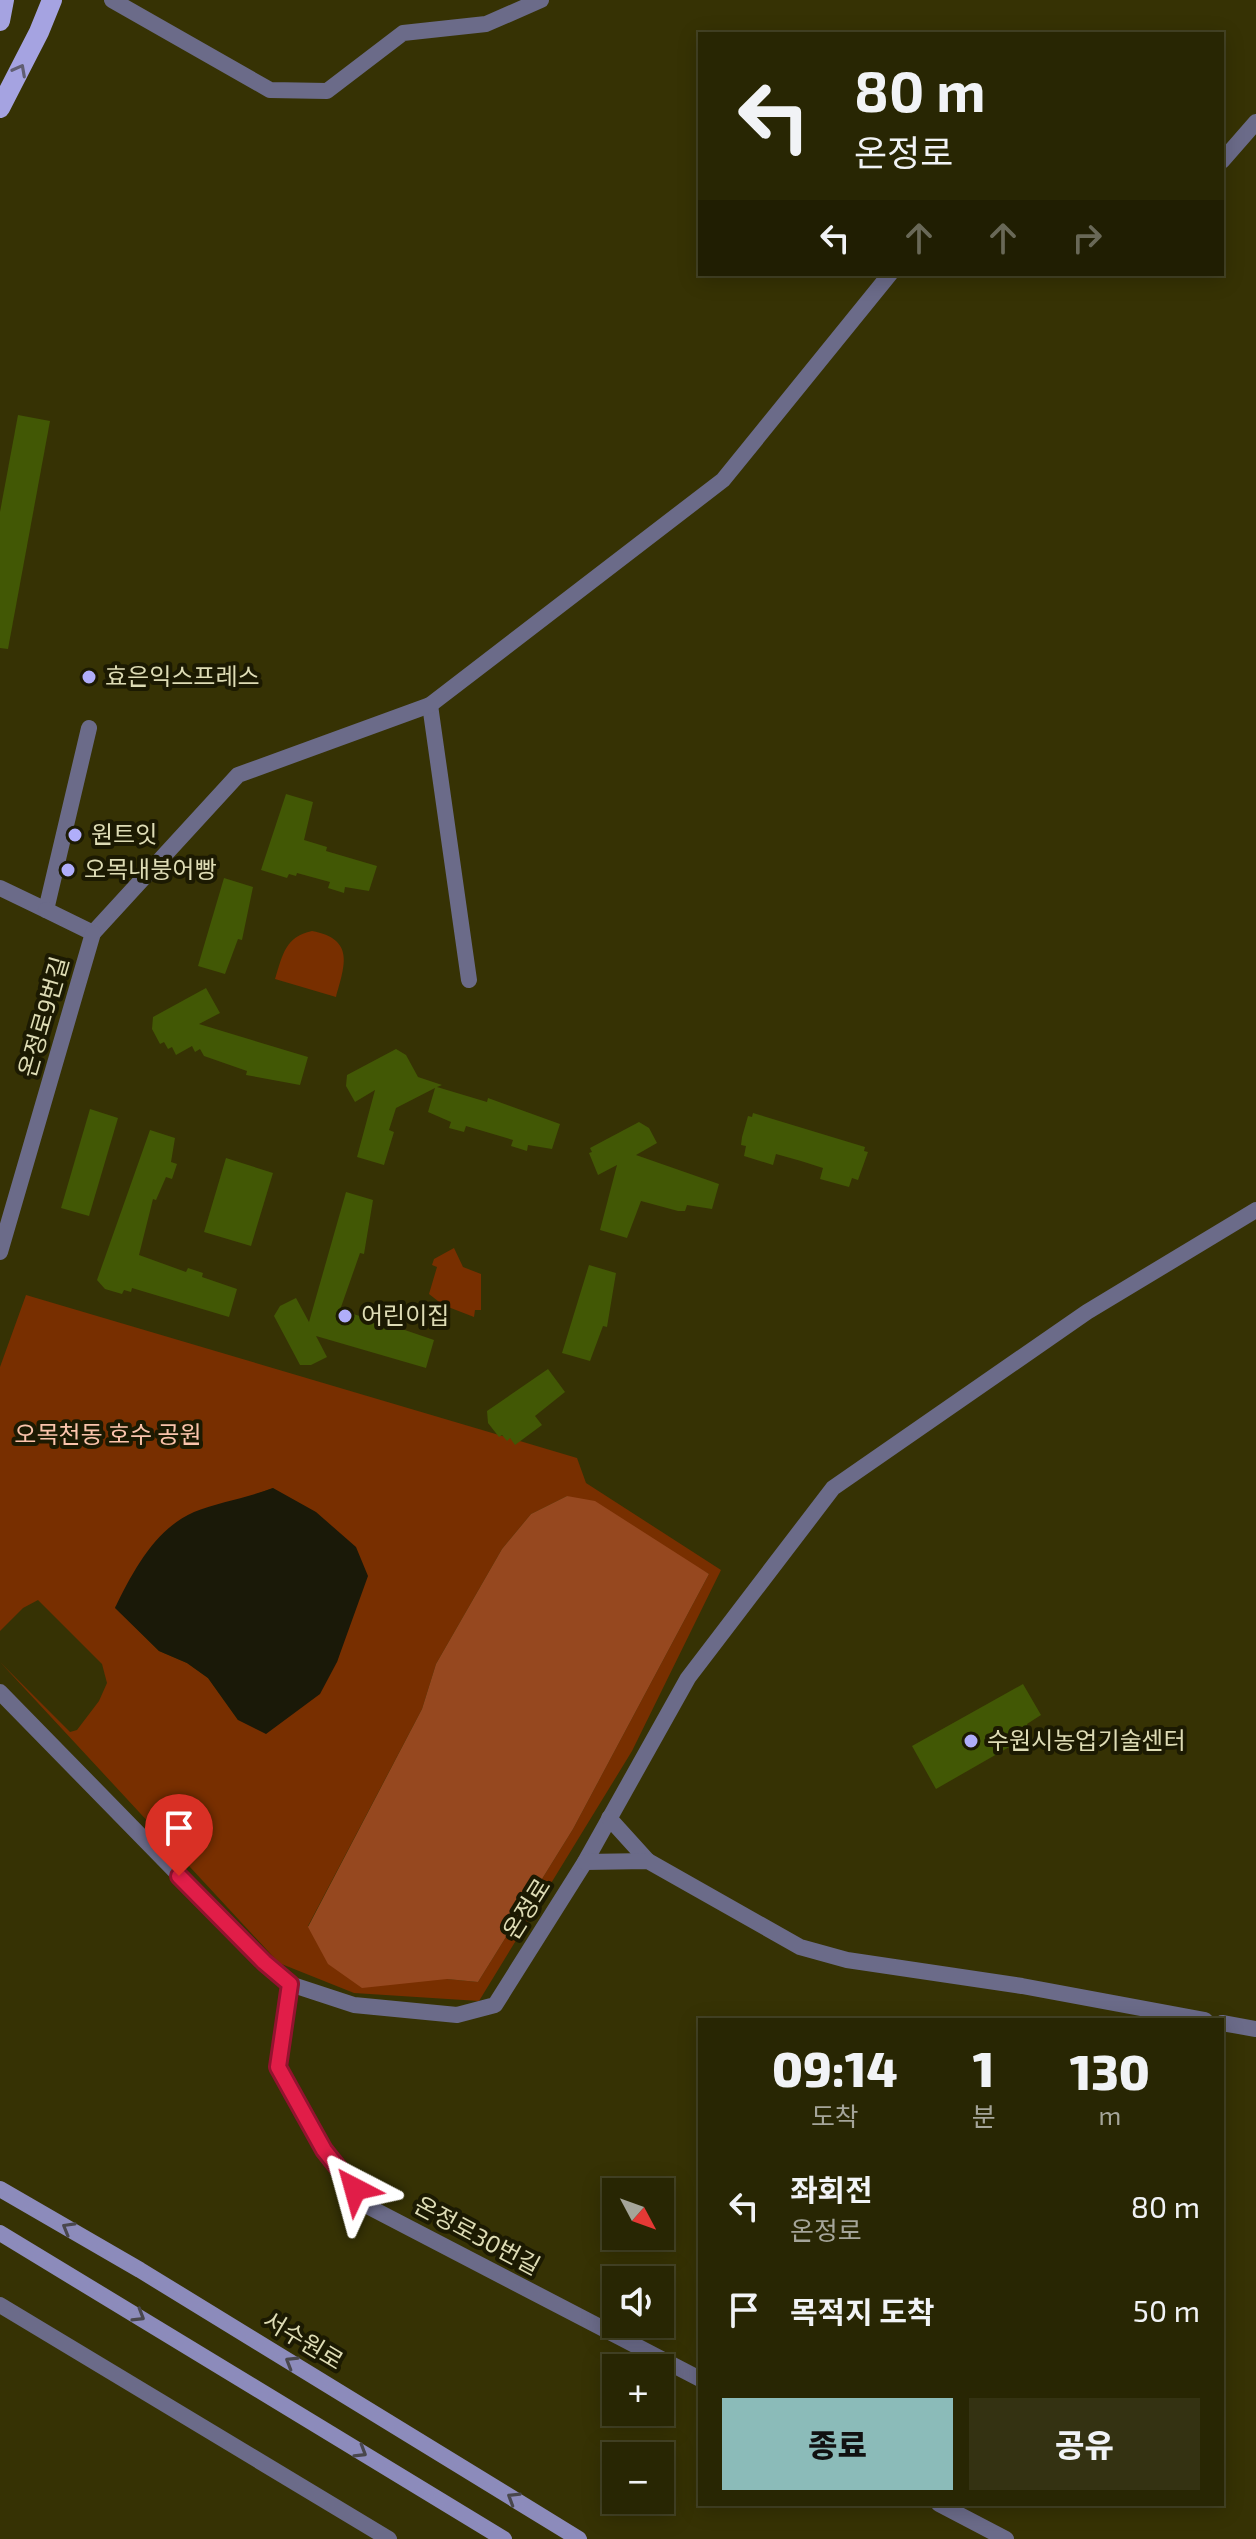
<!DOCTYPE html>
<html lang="ko">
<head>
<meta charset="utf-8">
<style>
  :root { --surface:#282603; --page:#343212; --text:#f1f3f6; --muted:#a5a59a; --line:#444325; --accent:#8bbbb9 }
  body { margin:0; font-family:"Exo 2","Noto Sans KR",sans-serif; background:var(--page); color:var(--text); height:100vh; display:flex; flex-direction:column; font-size:30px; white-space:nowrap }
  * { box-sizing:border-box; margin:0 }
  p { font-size:26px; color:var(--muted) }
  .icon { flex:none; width:44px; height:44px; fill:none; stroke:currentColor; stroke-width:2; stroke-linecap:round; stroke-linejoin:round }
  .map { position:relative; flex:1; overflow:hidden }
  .details { position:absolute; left:698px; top:2018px; width:526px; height:488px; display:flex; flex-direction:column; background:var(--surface); border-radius:0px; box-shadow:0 4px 20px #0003,0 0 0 2px var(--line) }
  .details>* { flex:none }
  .top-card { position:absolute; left:698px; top:32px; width:526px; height:244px; border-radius:0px; box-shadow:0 4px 20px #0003,0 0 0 2px var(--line); background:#282603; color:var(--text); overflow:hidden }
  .needle { width:52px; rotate:131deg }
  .fabs { position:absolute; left:602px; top:2178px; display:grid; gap:16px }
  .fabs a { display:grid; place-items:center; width:72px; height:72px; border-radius:0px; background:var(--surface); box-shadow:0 4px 20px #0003,0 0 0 2px var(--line); font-size:40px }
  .pin { position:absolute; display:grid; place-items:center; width:68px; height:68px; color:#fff; margin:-82px -34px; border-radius:50% 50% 50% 0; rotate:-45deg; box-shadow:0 0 8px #0007 }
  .pin .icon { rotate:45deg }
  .me { position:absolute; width:88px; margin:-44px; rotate:321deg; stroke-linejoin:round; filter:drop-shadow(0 0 6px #0008) }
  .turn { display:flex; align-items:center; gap:28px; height:168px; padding:0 24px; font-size:36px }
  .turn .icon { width:104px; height:104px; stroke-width:2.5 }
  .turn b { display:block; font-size:56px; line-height:68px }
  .lanes { display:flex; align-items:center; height:76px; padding:0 24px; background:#0003; justify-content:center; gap:40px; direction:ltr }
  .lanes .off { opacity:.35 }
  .eta { display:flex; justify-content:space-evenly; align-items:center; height:136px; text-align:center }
  .eta b { font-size:48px; font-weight:800; line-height:56px }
  .action { display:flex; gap:16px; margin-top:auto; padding:16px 24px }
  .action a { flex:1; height:92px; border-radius:0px; background:var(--accent); color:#111; font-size:32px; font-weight:800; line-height:92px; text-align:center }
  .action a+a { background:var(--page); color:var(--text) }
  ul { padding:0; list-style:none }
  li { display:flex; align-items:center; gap:24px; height:104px; padding:0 24px }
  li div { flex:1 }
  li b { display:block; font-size:30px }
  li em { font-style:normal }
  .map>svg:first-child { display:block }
  .green { fill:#782f00; fill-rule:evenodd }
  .forest { fill:#96481f }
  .water { fill:#1a1908 }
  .building { fill:#425805 }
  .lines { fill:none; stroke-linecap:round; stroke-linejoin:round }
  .street { stroke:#6b6b89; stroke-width:16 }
  .secondary { stroke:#8c8bbb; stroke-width:16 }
  .primary { stroke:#a5a3e1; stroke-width:20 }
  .oneway { stroke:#605e72 }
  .oneway2 { stroke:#49474c }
  .route-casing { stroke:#92132f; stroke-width:20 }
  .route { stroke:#e11d48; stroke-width:14 }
  .poi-dot { fill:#b0aefa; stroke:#1c1a02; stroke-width:3 }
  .labels { text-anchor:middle; stroke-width:8; stroke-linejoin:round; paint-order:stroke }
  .poi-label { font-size:24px; fill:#dedcb5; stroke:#1c1a02; text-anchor:start }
  .street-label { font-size:24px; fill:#dedcb5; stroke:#1c1a02 }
  .park-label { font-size:24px; fill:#fbc4ac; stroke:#1c1a02 }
</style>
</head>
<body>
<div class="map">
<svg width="1256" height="2539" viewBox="0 0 1256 2539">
  <rect width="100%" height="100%" fill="#363204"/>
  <g class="green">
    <path d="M 312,931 C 355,939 345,965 336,997 L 275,979 C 283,954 285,937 312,931 Z"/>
    <polygon points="454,1248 463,1267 481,1274 481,1310 475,1310 474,1317 443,1305 429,1294 437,1267 432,1265 434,1259"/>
    <path d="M 26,1295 L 577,1458 L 586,1483 L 721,1570 L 632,1751 L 479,2001 L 354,1993 L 279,1963 L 0,1662 L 70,1732 L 77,1730 L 99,1701 L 107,1683 L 102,1664 L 38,1600 L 23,1608 L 0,1631 L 0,1367 ZM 273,1488 L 348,1625 L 337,1662 L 238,1720 L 208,1678 L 187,1663 L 159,1651 L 115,1607 L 246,1498 ZM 567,1496 L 709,1574 L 573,1829 L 478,1982 L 447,1979 L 308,1926 L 422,1709 L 436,1664 L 502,1549 L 531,1514 Z"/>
  </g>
  <polygon class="forest" points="567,1496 595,1501 709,1574 573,1829 478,1982 447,1979 362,1988 328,1964 308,1927 422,1709 436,1664 502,1549 531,1514"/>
  <path class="water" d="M 273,1488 L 316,1512 L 356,1547 L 368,1576 L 337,1662 L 320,1694 L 266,1734 L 238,1720 L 208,1678 L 187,1663 L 159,1651 L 115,1608 C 133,1571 155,1529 194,1512 C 219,1502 247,1498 273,1488 Z"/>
  <g class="building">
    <polygon points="18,415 50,421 8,649 0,648 0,512"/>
    <polygon points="286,794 313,802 304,840 327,847 326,851 377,866 369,891 345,887 344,893 328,888 330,882 297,873 296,876 289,874 287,878 261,870"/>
    <polygon points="224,878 253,887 242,940 238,939 225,974 198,966"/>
    <polygon points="206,988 220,1013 199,1024 308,1057 300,1085 246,1075 247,1071 204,1056 200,1049 195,1052 192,1046 176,1055 172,1047 168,1049 164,1042 160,1044 152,1029 153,1017"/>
    <polygon points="396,1049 406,1055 418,1077 442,1085 437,1087 487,1102 488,1098 560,1124 552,1149 528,1145 527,1151 511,1146 513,1140 466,1126 464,1132 449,1128 451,1122 428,1112 435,1088 396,1108 389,1130 394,1132 384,1165 357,1157 375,1090 355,1102 346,1086 347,1075"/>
    <polygon points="90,1109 118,1118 89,1216 61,1208"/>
    <polygon points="753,1113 865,1147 864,1151 868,1152 858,1180 852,1178 849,1187 820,1179 823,1168 801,1161 776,1154 773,1165 744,1156 746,1146 741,1145 742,1137 748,1116 752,1117"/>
    <polygon points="639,1122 649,1128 657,1143 636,1155 719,1184 712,1209 687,1205 685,1211 678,1211 641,1201 627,1238 600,1230 617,1165 598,1175 589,1153 592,1152 590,1148"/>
    <polygon points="150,1130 175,1138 171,1162 177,1164 172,1179 166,1177 156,1200 153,1199 139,1255 186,1272 188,1268 203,1273 202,1277 237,1289 229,1317 132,1288 131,1292 124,1290 122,1294 105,1289 97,1280"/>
    <polygon points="226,1158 273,1173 251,1246 204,1232"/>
    <polygon points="346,1192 373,1200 364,1254 360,1253 340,1310 383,1323 384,1319 400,1324 399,1328 434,1340 426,1368 316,1336 327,1357 311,1365 300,1365 274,1316 280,1306 296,1298 309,1322"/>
    <polygon points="589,1265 616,1273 607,1327 603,1326 590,1361 562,1353"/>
    <polygon points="548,1369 565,1392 535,1416 542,1425 515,1445 510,1438 507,1441 502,1435 499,1437 488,1423 487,1411"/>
    <polygon points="1023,1684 1041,1715 1027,1724 1030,1735 936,1789 912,1746"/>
  </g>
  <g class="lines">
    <g class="street">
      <polyline points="112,0 270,90 327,91 403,33 486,24 541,0"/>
      <polyline points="1222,161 1256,122"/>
      <polyline points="430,705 469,980"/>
      <polyline points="0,888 46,910 89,728"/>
      <polyline points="46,910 93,933 238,775 430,705 723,480 890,274"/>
      <polyline points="0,1252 93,933"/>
      <polyline points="0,1692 264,1962 290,1984 354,2005 457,2015 495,2005 585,1862 688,1678 833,1488 1087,1312 1256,1210"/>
      <polyline points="609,1818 648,1861"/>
      <polyline points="585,1862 648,1861 800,1947 847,1960 1022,1986 1205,2020"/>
      <polyline points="290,1984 278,2067 324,2150 371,2208 700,2379"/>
      <polyline points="1222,2023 1256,2029"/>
      <polyline points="0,2305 389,2539"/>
      <polyline points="939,2504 1006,2539"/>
    </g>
    <g class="secondary">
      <polyline points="0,2189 140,2270 579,2539"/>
      <polyline points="0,2233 504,2539"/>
    </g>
    <g class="primary">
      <polyline points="0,21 4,0"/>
      <polyline points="0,108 39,32 52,0"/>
    </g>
  </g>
  <defs><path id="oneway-chevron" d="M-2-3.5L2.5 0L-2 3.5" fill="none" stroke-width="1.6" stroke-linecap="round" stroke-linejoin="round" transform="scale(2)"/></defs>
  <use class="oneway" href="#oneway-chevron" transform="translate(20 70) rotate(-62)"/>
  <g class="oneway2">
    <use href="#oneway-chevron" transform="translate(68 2228) rotate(-150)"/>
    <use href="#oneway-chevron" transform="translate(139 2316) rotate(31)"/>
    <use href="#oneway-chevron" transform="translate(291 2362) rotate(-149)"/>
    <use href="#oneway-chevron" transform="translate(361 2452) rotate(31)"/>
    <use href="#oneway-chevron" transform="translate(513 2498) rotate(-148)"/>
  </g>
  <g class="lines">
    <g class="route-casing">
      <polyline id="route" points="179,1876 264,1962 290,1984 278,2067 324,2150 355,2189"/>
    </g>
    <use href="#route" class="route"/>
  </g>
  <g class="poi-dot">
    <circle cx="89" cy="677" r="8"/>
    <circle cx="75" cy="835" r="8"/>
    <circle cx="68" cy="870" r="8"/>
    <circle cx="345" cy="1316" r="8"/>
    <circle cx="971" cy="1741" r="8"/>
  </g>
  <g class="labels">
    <g class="poi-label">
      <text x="105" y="685">효은익스프레스</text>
      <text x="91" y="843">원트잇</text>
      <text x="84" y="878">오목내붕어빵</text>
      <text x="361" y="1324">어린이집</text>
      <text x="987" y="1749">수원시농업기술센터</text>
    </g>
    <g class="street-label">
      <text transform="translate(44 1017) rotate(-74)" y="8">온정로9번길</text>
      <text transform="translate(527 1909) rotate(-58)" y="8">온정로</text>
      <text transform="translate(477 2236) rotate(28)" y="8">온정로30번길</text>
      <text transform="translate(303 2341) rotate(31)" y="8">서수원로</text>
    </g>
    <g class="park-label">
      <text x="108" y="1443">오목천동 호수 공원</text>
    </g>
  </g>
</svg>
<div class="fabs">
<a><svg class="needle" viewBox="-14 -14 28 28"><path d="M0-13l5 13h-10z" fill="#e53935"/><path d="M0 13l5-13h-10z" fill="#a5a59a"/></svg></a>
<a><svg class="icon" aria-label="sound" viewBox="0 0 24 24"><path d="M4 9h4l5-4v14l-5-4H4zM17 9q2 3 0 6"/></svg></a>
<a>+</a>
<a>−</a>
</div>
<div class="pin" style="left:179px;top:1876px;background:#d93025"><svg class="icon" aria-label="arrive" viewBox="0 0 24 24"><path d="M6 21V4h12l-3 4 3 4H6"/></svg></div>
<svg class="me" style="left:355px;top:2189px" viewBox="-20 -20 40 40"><path d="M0-17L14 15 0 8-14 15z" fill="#e11d48" stroke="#fff" stroke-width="4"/></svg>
<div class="top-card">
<div class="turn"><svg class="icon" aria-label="left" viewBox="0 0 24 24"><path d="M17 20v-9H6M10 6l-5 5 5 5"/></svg><div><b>80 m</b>온정로</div></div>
<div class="lanes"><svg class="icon" aria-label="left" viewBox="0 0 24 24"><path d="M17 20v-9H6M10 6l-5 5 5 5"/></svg><svg class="icon off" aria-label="ahead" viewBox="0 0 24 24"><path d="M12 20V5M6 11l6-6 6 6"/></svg><svg class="icon off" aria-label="ahead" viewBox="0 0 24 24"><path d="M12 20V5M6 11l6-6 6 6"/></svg><svg class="icon off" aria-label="right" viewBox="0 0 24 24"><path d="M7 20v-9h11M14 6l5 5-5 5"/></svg></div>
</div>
<section class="details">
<div class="eta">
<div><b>09:14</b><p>도착</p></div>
<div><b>1</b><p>분</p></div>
<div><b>130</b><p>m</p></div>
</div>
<ul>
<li><svg class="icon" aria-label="left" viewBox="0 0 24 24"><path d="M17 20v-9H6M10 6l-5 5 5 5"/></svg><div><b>좌회전</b><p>온정로</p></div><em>80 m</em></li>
<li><svg class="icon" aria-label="arrive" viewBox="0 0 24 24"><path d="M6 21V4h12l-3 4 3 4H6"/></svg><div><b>목적지 도착</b></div><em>50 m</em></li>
</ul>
<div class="action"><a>종료</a><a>공유</a></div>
</section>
</div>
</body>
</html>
